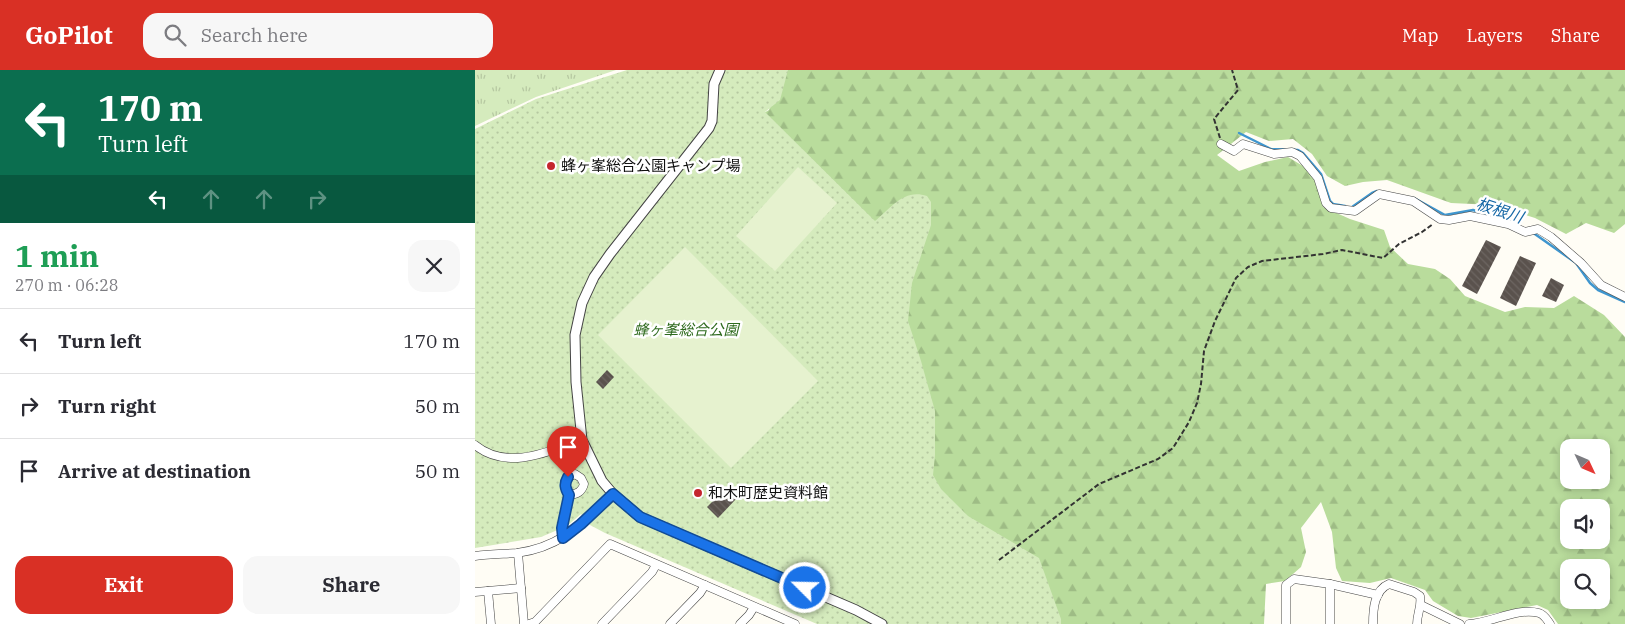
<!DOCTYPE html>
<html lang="en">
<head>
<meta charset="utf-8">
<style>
  :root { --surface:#fff; --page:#f7f7f7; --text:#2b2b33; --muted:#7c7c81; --line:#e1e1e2; --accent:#d93025 }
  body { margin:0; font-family:"IBM Plex Serif","Noto Sans JP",serif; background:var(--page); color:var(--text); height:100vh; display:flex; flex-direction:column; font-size:19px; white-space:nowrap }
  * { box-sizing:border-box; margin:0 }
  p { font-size:16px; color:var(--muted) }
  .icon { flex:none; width:28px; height:28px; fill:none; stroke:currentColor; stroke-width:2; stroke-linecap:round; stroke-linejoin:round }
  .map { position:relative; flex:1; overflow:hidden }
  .side { display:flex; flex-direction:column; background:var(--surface); width:475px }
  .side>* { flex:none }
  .hud { background:#0b6e4f; color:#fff; overflow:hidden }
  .needle { width:32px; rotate:134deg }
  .controls { position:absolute; left:1085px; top:369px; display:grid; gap:10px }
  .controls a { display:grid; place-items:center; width:50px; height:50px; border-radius:10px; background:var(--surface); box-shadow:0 2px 8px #0003; font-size:25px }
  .pin { position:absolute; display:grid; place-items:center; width:42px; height:42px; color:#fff; margin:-51px -21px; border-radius:50% 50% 50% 0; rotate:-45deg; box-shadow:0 0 5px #0007 }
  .pin .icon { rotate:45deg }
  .me { position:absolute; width:55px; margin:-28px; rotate:293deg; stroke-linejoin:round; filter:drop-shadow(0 0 4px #0008) }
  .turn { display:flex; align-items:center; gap:18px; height:105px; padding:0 15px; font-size:22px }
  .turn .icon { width:65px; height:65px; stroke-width:2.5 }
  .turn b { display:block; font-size:35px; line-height:42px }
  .lanes { display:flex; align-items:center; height:48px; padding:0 15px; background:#0003; justify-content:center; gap:25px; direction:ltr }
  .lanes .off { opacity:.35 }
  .round { display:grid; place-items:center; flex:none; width:52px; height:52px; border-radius:15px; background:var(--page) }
  .head { display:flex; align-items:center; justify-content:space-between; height:85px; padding:0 15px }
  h1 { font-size:30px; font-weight:700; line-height:38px; color:#1e9e55 }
  .cta { display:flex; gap:10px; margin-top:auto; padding:10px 15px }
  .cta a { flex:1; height:58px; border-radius:15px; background:var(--accent); color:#fff; font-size:20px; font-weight:700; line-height:58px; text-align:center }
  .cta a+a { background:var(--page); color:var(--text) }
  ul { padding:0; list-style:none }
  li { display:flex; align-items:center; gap:15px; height:65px; padding:0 15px; border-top:1px solid var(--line) }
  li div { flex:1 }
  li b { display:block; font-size:19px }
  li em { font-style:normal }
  header { display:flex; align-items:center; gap:30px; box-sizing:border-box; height:70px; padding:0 25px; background:var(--accent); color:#fff }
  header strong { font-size:24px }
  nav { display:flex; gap:28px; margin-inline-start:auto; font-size:18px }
  .search { width:350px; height:45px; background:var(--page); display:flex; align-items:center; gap:12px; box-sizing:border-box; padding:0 18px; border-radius:15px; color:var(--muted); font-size:19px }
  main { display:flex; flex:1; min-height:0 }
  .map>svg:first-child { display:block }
  .grass { fill:url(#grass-tufts) }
  .forest { fill:url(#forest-firs); fill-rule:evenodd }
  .park { fill:url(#park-dots) }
  .pitch { fill:#e6f2cf }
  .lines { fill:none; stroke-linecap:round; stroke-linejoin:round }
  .stream { stroke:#3f96cf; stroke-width:2.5 }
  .building { fill:url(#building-back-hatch) }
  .minor-casing { stroke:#444; stroke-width:9 }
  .tertiary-casing { stroke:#444; stroke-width:11 }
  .path { stroke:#333; stroke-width:2; stroke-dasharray:5 2.5; stroke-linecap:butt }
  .minor { stroke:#fff; stroke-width:8 }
  .tertiary { stroke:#fff; stroke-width:9 }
  .route-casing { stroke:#114b97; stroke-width:12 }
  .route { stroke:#1a73e8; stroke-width:9 }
  .poi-dot { fill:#c4262e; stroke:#fff; stroke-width:2 }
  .labels { text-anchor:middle; stroke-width:5; stroke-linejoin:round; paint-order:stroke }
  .poi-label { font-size:15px; fill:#111; stroke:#fff; text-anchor:start }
  .park-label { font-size:15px; font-style:italic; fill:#2f6b1f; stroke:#fff }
  .water-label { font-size:16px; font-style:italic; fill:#1768a6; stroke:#fff }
</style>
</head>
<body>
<header>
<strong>GoPilot</strong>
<div class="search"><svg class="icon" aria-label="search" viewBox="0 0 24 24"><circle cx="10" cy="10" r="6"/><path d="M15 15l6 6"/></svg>Search here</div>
<nav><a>Map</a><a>Layers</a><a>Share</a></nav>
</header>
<main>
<section class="side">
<div class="hud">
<div class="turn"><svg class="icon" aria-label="left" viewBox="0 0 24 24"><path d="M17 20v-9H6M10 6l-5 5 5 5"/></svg><div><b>170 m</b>Turn left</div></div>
<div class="lanes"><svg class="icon" aria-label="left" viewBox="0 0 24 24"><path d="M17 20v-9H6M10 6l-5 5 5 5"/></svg><svg class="icon off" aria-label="ahead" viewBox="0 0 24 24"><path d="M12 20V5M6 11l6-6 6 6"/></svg><svg class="icon off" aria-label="ahead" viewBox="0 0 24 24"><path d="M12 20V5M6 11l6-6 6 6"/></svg><svg class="icon off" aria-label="right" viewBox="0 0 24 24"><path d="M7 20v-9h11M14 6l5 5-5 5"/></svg></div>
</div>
<div class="head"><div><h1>1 min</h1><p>270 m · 06:28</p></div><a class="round"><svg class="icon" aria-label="close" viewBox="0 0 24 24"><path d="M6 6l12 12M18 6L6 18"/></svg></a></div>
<ul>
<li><svg class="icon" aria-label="left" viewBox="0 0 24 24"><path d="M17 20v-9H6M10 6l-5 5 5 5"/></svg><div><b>Turn left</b></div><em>170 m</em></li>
<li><svg class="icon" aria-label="right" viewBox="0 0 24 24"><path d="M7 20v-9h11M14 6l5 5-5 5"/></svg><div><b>Turn right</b></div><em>50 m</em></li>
<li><svg class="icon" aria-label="arrive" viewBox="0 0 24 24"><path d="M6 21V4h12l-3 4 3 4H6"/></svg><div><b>Arrive at destination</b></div><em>50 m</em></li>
</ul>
<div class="cta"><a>Exit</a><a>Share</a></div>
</section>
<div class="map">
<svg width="1150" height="554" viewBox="0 0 1150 554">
  <defs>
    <pattern id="grass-tufts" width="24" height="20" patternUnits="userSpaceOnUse" patternTransform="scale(1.25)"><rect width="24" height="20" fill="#d5ebbd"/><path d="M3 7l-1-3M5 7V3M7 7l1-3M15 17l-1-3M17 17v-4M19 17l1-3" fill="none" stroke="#b6c8a1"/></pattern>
    <pattern id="forest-firs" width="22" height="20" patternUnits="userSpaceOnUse" patternTransform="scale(1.25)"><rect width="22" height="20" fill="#b9dc9c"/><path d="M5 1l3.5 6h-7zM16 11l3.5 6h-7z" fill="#9ebc85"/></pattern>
    <pattern id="park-dots" width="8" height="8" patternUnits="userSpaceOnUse" patternTransform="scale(1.25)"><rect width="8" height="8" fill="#d5ebbd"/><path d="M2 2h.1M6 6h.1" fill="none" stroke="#b6c8a1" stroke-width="1.8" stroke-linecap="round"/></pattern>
    <pattern id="building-back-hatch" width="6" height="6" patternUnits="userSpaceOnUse" patternTransform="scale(1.25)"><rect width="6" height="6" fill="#5a524d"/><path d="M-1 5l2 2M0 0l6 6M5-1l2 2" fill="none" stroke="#6d6662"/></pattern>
  </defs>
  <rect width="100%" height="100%" fill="#fffdf5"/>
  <polygon class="grass" points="0,0 141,0 61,27 0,56"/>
  <path class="forest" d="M 305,0 L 1150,0 L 1150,154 L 1139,163 L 1111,153 L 1091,164 L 1060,148 L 1018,135 L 976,133 L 912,110 L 888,112 L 870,116 L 852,106 L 837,84 L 818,69 L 794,71 L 771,62 L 742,85 L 764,101 L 790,92 L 813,87 L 828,96 L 839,107 L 848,137 L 875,149 L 909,160 L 915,177 L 933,194 L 960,199 L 975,209 L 990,226 L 1030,242 L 1050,237 L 1079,238 L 1099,226 L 1129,245 L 1150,267 L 1150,554 L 1083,554 L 1073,540 L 1062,535 L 996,548 L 983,546 L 958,531 L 950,520 L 916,508 L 895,513 L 867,511 L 861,498 L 857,462 L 846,432 L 826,458 L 831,482 L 826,497 L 810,511 L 791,514 L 789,554 L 563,554 L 335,312 L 277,50 L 294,40 ZM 1094,378 L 1126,378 L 1126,410 L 1094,410 ZM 1094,438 L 1126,438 L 1126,470 L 1094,470 ZM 1094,498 L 1126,498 L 1126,530 L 1094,530 Z"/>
  <path class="park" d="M 152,0 L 313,0 L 305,30 L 290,42 L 400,151 C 416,138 429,118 452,126 L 456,132 L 456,155 L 437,213 L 433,251 L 446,291 L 460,341 L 460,385 L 458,405 L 466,419 L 493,446 L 564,488 L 586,549 L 586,554 L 342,554 L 130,463 L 115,455 L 106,444 L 92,456 L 66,467 L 0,478 L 0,59 L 61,29 Z"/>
  <g class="pitch">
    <polygon points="323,97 362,133 300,201 261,166"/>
    <polygon points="210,177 343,311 256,398 123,265"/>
  </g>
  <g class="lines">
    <g class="stream">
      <polyline points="764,63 796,79 823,80 828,83 846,104 855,131 858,134 870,136"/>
      <polyline points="939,128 970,145 998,140 1022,148"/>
      <polyline points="877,137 897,123 902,121"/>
      <polyline points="1057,162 1101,193 1115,213 1123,220 1150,232"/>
    </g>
  </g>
  <g class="building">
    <polygon points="1011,170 1026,177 1002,224 987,216"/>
    <polygon points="1045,186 1061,193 1041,236 1025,228"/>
    <polygon points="1076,208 1089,215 1081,232 1067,226"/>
    <polygon points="132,300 139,307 128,319 121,312"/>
    <polygon points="251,418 262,428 243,448 232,437"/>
  </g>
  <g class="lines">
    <g class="minor-casing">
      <g id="minor">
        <polyline points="746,74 759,81 768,74 799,84 817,82 825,86 843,108 851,133 856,138 880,141 904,124 938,131 965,149 974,150 995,146 1033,154 1050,162 1063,159 1076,167 1106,193 1126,215 1150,227"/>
        <path d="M 0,375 C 32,401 73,382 107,370"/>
        <path d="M 100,404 L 106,408 L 109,414 C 107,422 102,424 94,425 C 87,414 88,409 100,404 Z"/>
        <polyline points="88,468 87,458 94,425"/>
        <polyline points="43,483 49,554"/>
        <path d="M 0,486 C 14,484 28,484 42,483 C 87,477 107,453 138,424"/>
        <polyline points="13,521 16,554"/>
        <polyline points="0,522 46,518"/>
        <polyline points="946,535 985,554"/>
        <polyline points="54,554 60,552 135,474 320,554"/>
        <polyline points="127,554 177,502 181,495"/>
        <polyline points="195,554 225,523 230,515"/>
        <polyline points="265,554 274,545 279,537"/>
        <polyline points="811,554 811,515 819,509 855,514 903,525"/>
        <polyline points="855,554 855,514"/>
        <path d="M 898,554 C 898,540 899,520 914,514 L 939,522 L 945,526 C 947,537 942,543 942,554"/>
        <path d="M 994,554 C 1016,553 1043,537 1064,543 C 1070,545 1072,550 1075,554"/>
      </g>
    </g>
    <g class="tertiary-casing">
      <polyline id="tertiary" points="245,0 239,14 237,51 234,58 135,184 119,207 107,233 100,265 101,312 107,370 127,411 138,424 165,447 381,540 407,554"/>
    </g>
    <g class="path">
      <polyline points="745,68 739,49 763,20 757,0"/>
      <polyline points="524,490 624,414 683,389 698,378 714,352 722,333 726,314 729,281 740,251 761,208 773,197 787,191 848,184 867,180 908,188 924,174 947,162 958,154"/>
    </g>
    <use href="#minor" class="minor"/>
    <use href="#tertiary" class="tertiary"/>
  </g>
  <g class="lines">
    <g class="route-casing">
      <path id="route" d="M 93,407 C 89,414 90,418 94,425 L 87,458 L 88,468 L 106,454 L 138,424 L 165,447 L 330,518"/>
    </g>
    <use href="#route" class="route"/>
  </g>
  <g class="poi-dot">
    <circle cx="76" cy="96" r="5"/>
    <circle cx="223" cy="423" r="5"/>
  </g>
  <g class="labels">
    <g class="poi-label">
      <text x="86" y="101">蜂ヶ峯総合公園キャンプ場</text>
      <text x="233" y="428">和木町歴史資料館</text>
    </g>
    <g class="park-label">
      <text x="211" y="265">蜂ヶ峯総合公園</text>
    </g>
    <g class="water-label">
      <text transform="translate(1025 140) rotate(18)" y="6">板根川</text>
    </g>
  </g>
</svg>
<div class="controls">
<a><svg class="needle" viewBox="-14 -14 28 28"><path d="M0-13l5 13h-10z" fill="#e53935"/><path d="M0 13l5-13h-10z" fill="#7c7c81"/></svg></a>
<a><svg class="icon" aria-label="sound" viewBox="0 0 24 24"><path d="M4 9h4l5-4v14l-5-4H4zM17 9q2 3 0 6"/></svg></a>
<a><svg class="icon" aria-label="search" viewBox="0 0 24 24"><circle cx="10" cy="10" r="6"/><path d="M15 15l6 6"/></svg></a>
</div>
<div class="pin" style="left:93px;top:407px;background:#d93025"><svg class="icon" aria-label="arrive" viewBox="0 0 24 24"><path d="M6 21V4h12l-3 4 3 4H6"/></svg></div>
<svg class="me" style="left:330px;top:518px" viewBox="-20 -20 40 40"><circle r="17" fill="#1a73e8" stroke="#fff" stroke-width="3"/><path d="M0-11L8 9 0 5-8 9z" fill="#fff"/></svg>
</div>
</main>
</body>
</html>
